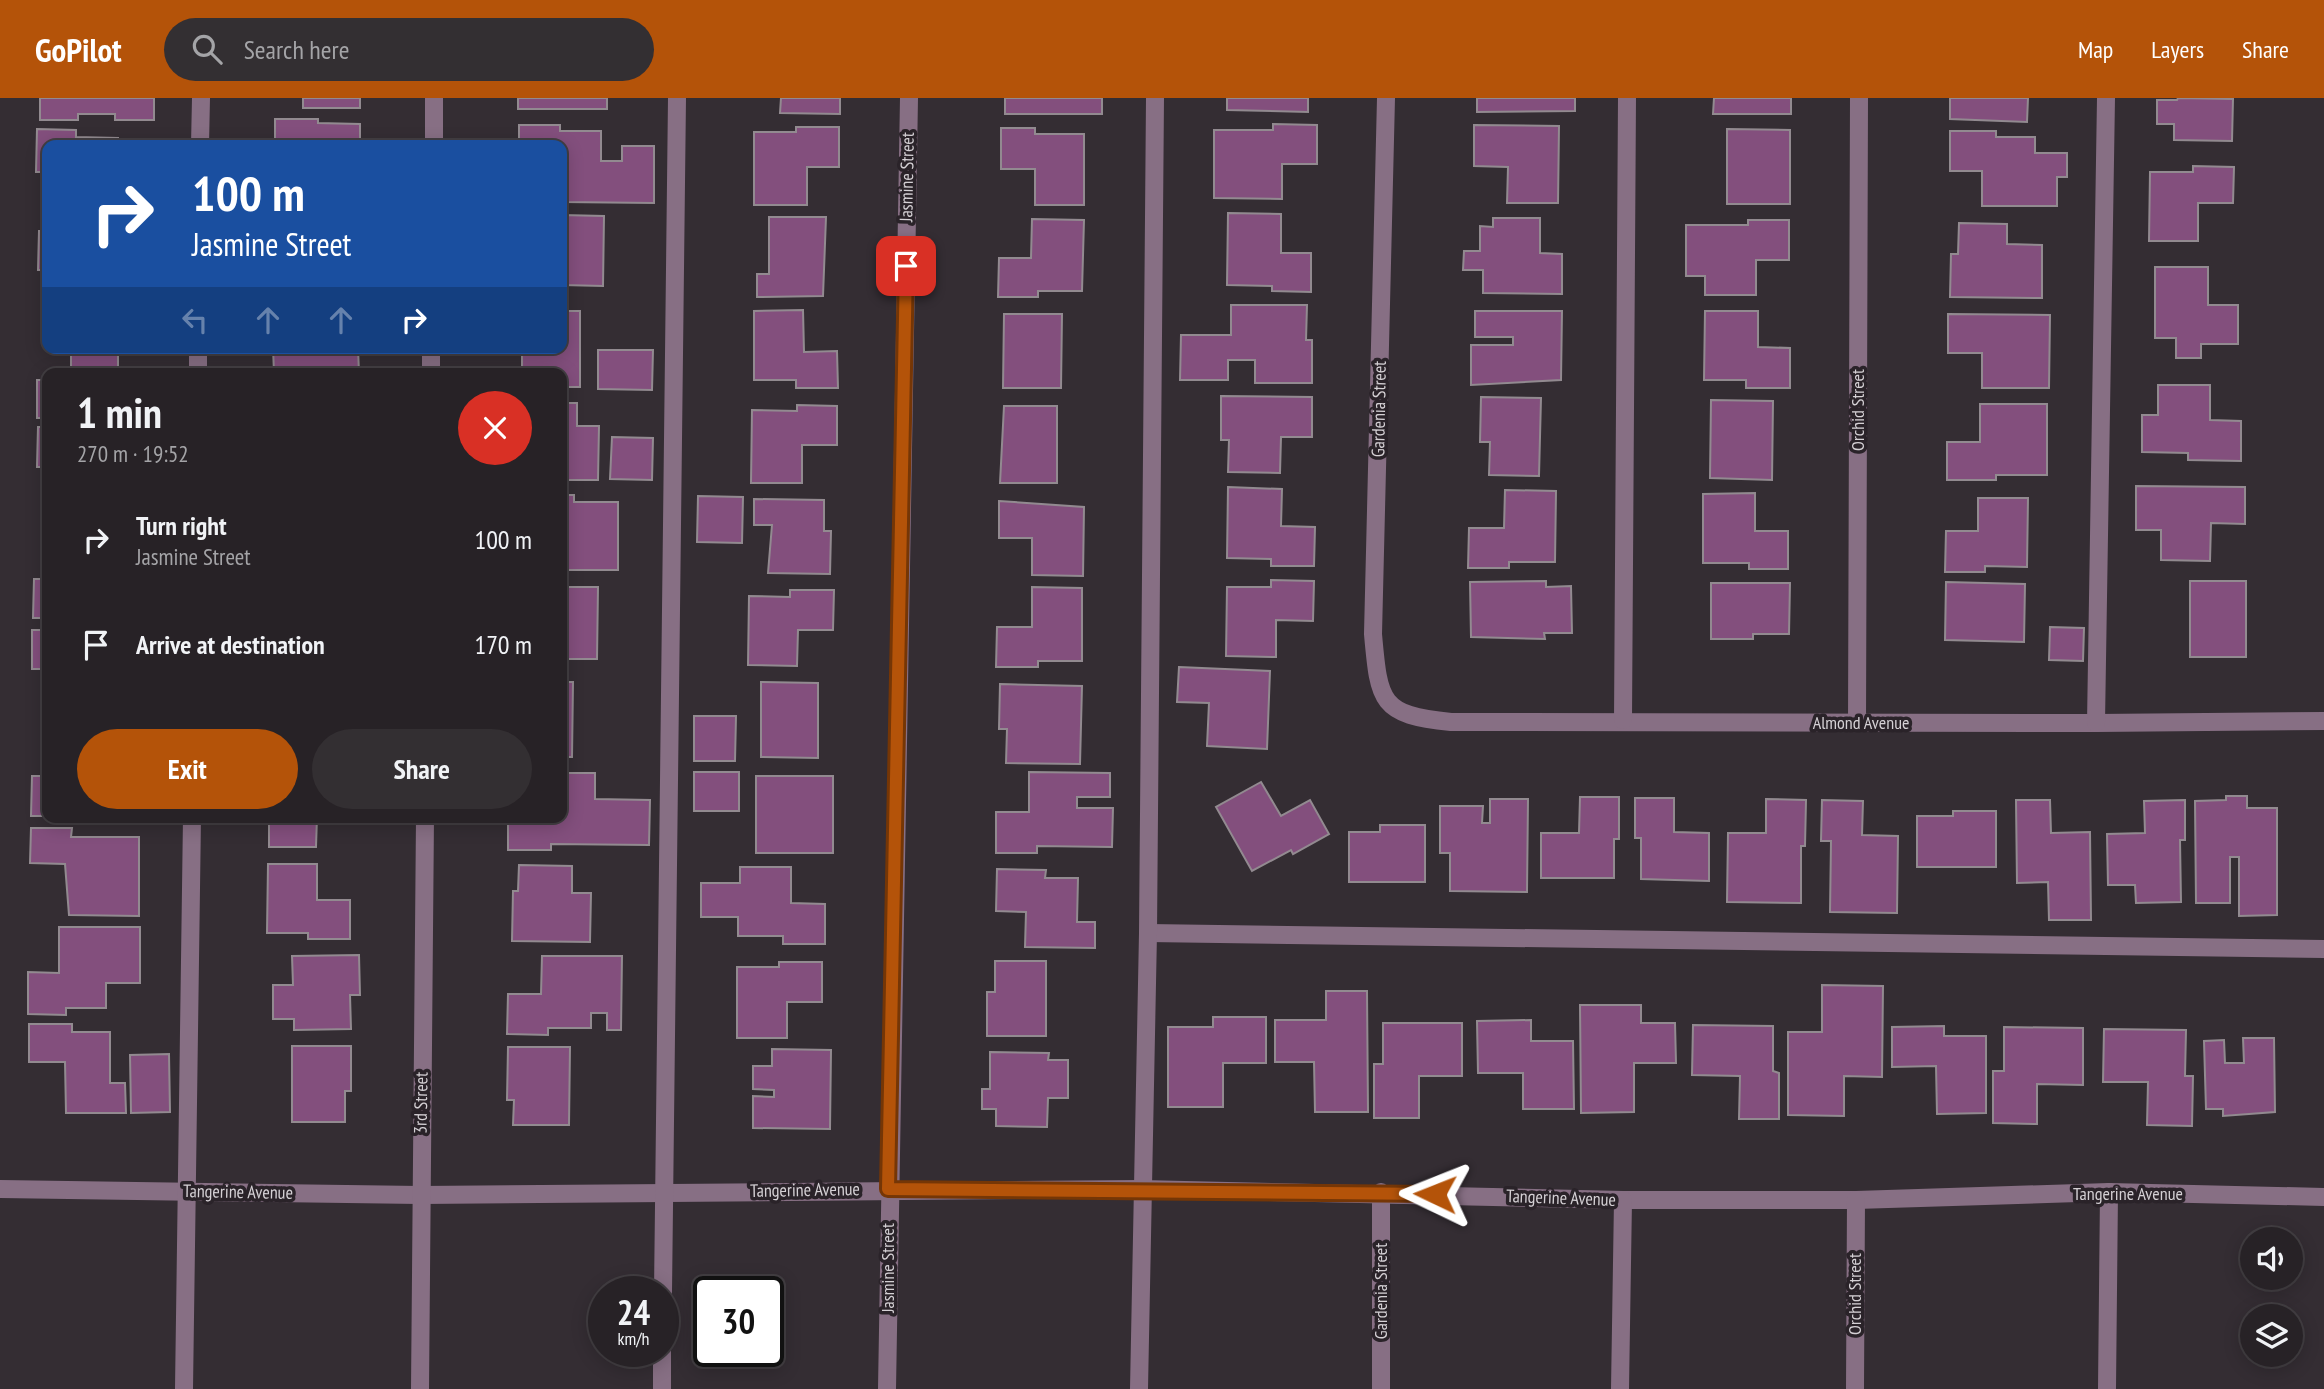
<!DOCTYPE html>
<html lang="en">
<head>
<meta charset="utf-8">
<style>
  :root { --surface:#272226; --page:#332f32; --text:#f1f3f6; --muted:#a4a4a7; --line:#433f43; --accent:#b45309 }
  body { margin:0; font-family:"PT Sans Narrow",sans-serif; background:var(--page); color:var(--text); height:100vh; display:flex; flex-direction:column; font-size:26px; white-space:nowrap }
  * { box-sizing:border-box; margin:0 }
  p { font-size:23px; color:var(--muted) }
  .icon { flex:none; width:38px; height:38px; fill:none; stroke:currentColor; stroke-width:2; stroke-linecap:round; stroke-linejoin:round }
  .map { position:relative; flex:1; overflow:hidden }
  .details { position:absolute; left:42px; top:270px; width:525px; height:455px; display:flex; flex-direction:column; background:var(--surface); border-radius:14px; box-shadow:0 4px 18px #0003,0 0 0 2px var(--line) }
  .details>* { flex:none }
  .guide { position:absolute; left:42px; top:42px; width:525px; height:214px; border-radius:14px; box-shadow:0 4px 18px #0003,0 0 0 2px var(--line); background:#1a4fa0; color:#fff; overflow:hidden }
  .tools { position:absolute; left:2240px; top:1129px; display:grid; gap:14px }
  .tools a { display:grid; place-items:center; width:63px; height:63px; border-radius:50%; background:var(--surface); box-shadow:0 4px 18px #0003,0 0 0 2px var(--line); font-size:35px }
  .speed { position:absolute; left:588px; top:1178px; display:flex; gap:14px; font-size:35px; font-weight:700; text-align:center }
  .speed>* { display:grid; place-content:center; width:91px; height:91px; border-radius:50%; background:var(--surface); box-shadow:0 4px 18px #0003,0 0 0 2px var(--line); line-height:1 }
  .speed small { font-size:18px; font-weight:400 }
  .speed .limit { border:4px solid #111; border-radius:10px; background:#fff; color:#111 }
  .pin { position:absolute; display:grid; place-items:center; width:60px; height:60px; color:#fff; margin:-30px; border-radius:14px; box-shadow:0 4px 10px #0006 }
  .me { position:absolute; width:77px; margin:-38px; rotate:272deg; stroke-linejoin:round; filter:drop-shadow(0 0 5px #0008) }
  .turn { display:flex; align-items:center; gap:24px; height:147px; padding:0 35px; font-size:32px }
  .turn .icon { width:91px; height:91px; stroke-width:2.5 }
  .turn b { display:block; font-size:49px; line-height:60px }
  .lanes { display:flex; align-items:center; height:66px; padding:0 35px; background:#0003; justify-content:center; gap:35px; direction:ltr }
  .lanes .off { opacity:.35 }
  .round { display:grid; place-items:center; flex:none; width:74px; height:74px; border-radius:37px; background:var(--page) }
  .headline { display:flex; align-items:center; justify-content:space-between; height:119px; padding:0 35px }
  h1 { font-size:42px; font-weight:800; line-height:52px }
  .button { display:flex; gap:14px; margin-top:auto; padding:14px 35px }
  .button a { flex:1; height:80px; border-radius:42px; background:var(--accent); color:#fff; font-size:28px; font-weight:800; line-height:80px; text-align:center }
  .button a+a { background:var(--page); color:var(--text) }
  ul { padding:0; list-style:none }
  li { display:flex; align-items:center; gap:21px; height:105px; padding:0 35px }
  li div { flex:1 }
  li b { display:block; font-size:26px }
  li em { font-style:normal }
  header { display:flex; align-items:center; gap:42px; box-sizing:border-box; height:98px; padding:0 35px; background:var(--accent); color:#fff }
  header strong { font-size:33px }
  nav { display:flex; gap:38px; margin-inline-start:auto; font-size:24px }
  .search { width:490px; height:63px; background:var(--page); display:flex; align-items:center; gap:18px; box-sizing:border-box; padding:0 24px; border-radius:38px; color:var(--muted); font-size:26px }
  .map>svg:first-child { display:block }
  .building { fill:#834f7d; stroke:#928a90; stroke-width:2 }
  .lines { fill:none; stroke-linecap:round; stroke-linejoin:round }
  .minor { stroke:#876f84; stroke-width:18 }
  .route-casing { stroke:#753606; stroke-width:18 }
  .route { stroke:#b45309; stroke-width:12 }
  .labels { text-anchor:middle; stroke-width:7; stroke-linejoin:round; paint-order:stroke }
  .street-label { font-size:18px; fill:#d5d1d5; stroke:#2a2329 }
</style>
</head>
<body>
<header>
<strong>GoPilot</strong>
<div class="search"><svg class="icon" aria-label="search" viewBox="0 0 24 24"><circle cx="10" cy="10" r="6"/><path d="M15 15l6 6"/></svg>Search here</div>
<nav><a>Map</a><a>Layers</a><a>Share</a></nav>
</header>
<div class="map">
<svg width="2324" height="1291" viewBox="0 0 2324 1291">
  <rect width="100%" height="100%" fill="#342d33"/>
  <g class="building">
    <polygon points="40,0 154,0 154,22 115,22 115,16 78,16 78,22 40,22"/>
    <rect x="303" y="0" width="57" height="10"/>
    <rect x="518" y="0" width="89" height="11"/>
    <polygon points="781,0 840,0 840,16 780,15"/>
    <rect x="1005" y="0" width="97" height="16"/>
    <polygon points="1227,0 1308,0 1308,14 1227,12"/>
    <polygon points="1477,0 1575,0 1575,13 1477,14"/>
    <polygon points="1714,0 1791,0 1791,16 1713,16"/>
    <polygon points="1950,0 2028,0 2027,24 1950,21"/>
    <polygon points="2178,0 2233,1 2232,43 2174,42 2174,26 2157,26 2157,2 2177,2"/>
    <polygon points="275,21 318,21 318,25 360,26 360,47 275,47"/>
    <polygon points="1273,26 1317,27 1317,66 1282,66 1282,101 1214,100 1214,32 1273,32"/>
    <polygon points="519,27 560,27 560,33 601,33 601,63 622,63 622,48 654,48 654,105 562,104 562,47 519,47"/>
    <polygon points="1474,27 1559,28 1558,105 1507,105 1508,69 1474,68"/>
    <polygon points="796,29 839,29 839,69 807,69 807,107 754,107 754,34 796,34"/>
    <polygon points="1001,30 1035,30 1035,36 1084,36 1084,107 1035,107 1035,71 1001,71"/>
    <polygon points="37,31 76,32 76,39 118,40 118,47 47,47 47,74 36,74"/>
    <polygon points="1727,31 1790,32 1790,106 1727,106"/>
    <polygon points="1950,33 1996,33 1996,39 2035,39 2035,55 2067,55 2067,79 2057,79 2057,108 1982,108 1982,73 1950,73"/>
    <polygon points="2193,68 2234,69 2233,105 2198,105 2198,143 2149,143 2150,74 2193,74"/>
    <polygon points="1228,115 1281,116 1281,155 1311,155 1311,194 1272,193 1272,188 1227,187"/>
    <polygon points="562,117 604,118 603,188 562,187"/>
    <polygon points="769,119 826,119 823,198 757,199 757,176 769,176"/>
    <polygon points="1493,120 1540,120 1540,155 1562,156 1562,196 1483,195 1483,172 1463,172 1464,153 1480,153 1480,128 1493,129"/>
    <polygon points="1032,121 1084,122 1082,193 1038,193 1038,199 998,199 999,160 1031,160"/>
    <polygon points="1748,122 1789,122 1789,162 1756,162 1756,197 1705,197 1705,178 1686,178 1686,127 1748,127"/>
    <polygon points="1959,125 2007,126 2007,146 2042,147 2042,200 1950,199 1951,156 1958,156"/>
    <polygon points="39,133 47,133 47,172 38,172"/>
    <polygon points="2155,169 2208,169 2208,207 2238,207 2238,246 2201,246 2201,260 2176,260 2176,240 2155,240"/>
    <polygon points="1231,207 1307,207 1306,242 1312,242 1312,285 1255,285 1255,262 1228,262 1228,282 1180,282 1181,237 1231,237"/>
    <polygon points="803,212 804,254 837,253 838,290 796,290 796,282 754,282 754,213"/>
    <polygon points="562,213 580,213 580,289 562,289 562,275 522,275 522,250 562,250"/>
    <polygon points="1475,213 1562,213 1561,282 1471,287 1471,247 1513,247 1513,239 1475,239"/>
    <polygon points="1705,213 1758,213 1758,249 1790,250 1790,290 1746,290 1746,282 1704,282"/>
    <polygon points="1004,216 1062,216 1061,290 1003,290"/>
    <polygon points="1948,216 2050,217 2049,290 1982,290 1982,255 1948,255"/>
    <rect x="71" y="250" width="47" height="25"/>
    <polygon points="273,250 358,250 359,275 274,275"/>
    <polygon points="598,252 653,252 652,292 598,291"/>
    <rect x="37" y="282" width="10" height="38"/>
    <polygon points="2158,287 2210,287 2210,322 2241,323 2241,363 2188,362 2188,355 2142,354 2142,317 2158,317"/>
    <polygon points="1221,298 1312,299 1312,339 1281,339 1280,375 1228,374 1229,342 1221,342"/>
    <polygon points="1481,299 1541,300 1539,378 1489,377 1490,344 1480,344"/>
    <polygon points="1711,302 1773,303 1772,382 1710,380"/>
    <polygon points="562,305 577,305 577,328 599,328 598,382 562,382"/>
    <polygon points="1980,306 2047,306 2047,377 1996,377 1996,382 1947,382 1947,344 1980,344"/>
    <polygon points="797,307 837,308 837,347 802,347 802,385 751,385 752,312 797,313"/>
    <polygon points="1004,308 1057,308 1057,385 1000,385"/>
    <polygon points="38,329 47,329 47,369 37,369"/>
    <polygon points="612,339 653,340 652,382 610,381"/>
    <polygon points="2136,388 2245,389 2245,426 2211,425 2210,463 2161,462 2161,432 2136,432"/>
    <polygon points="1228,389 1282,391 1281,428 1315,429 1314,468 1271,468 1271,461 1227,460"/>
    <polygon points="1505,392 1556,393 1555,464 1509,464 1509,470 1468,470 1469,430 1504,430"/>
    <polygon points="1755,395 1755,433 1788,433 1788,471 1749,471 1749,465 1703,465 1703,396"/>
    <polygon points="562,397 574,397 574,404 618,404 618,472 562,472"/>
    <polygon points="698,398 743,399 742,445 697,444"/>
    <polygon points="1978,400 2028,400 2027,469 1985,468 1985,474 1945,474 1946,433 1978,433"/>
    <polygon points="754,401 824,402 824,433 831,433 830,476 768,475 772,427 754,427"/>
    <polygon points="999,403 1084,409 1083,478 1032,477 1032,440 999,440"/>
    <polygon points="34,481 47,481 47,520 33,520"/>
    <polygon points="1271,482 1314,483 1313,523 1276,522 1276,559 1226,558 1227,489 1271,489"/>
    <polygon points="1546,483 1546,489 1571,488 1572,535 1544,535 1545,541 1471,539 1470,484"/>
    <rect x="2190" y="483" width="56" height="76"/>
    <polygon points="1946,484 2025,486 2024,544 1945,542"/>
    <polygon points="1711,485 1790,485 1789,536 1753,536 1753,541 1711,541"/>
    <polygon points="562,489 598,489 597,561 562,561"/>
    <polygon points="1032,489 1082,490 1082,563 1038,563 1038,569 996,569 997,529 1032,529"/>
    <polygon points="790,492 834,492 833,532 798,532 797,568 748,567 749,498 790,499"/>
    <polygon points="2050,529 2084,530 2083,563 2049,562"/>
    <rect x="32" y="532" width="15" height="39"/>
    <polygon points="1179,569 1270,573 1267,651 1207,648 1209,605 1177,604"/>
    <polygon points="562,584 573,584 572,659 562,659"/>
    <polygon points="761,584 818,585 818,660 761,659"/>
    <polygon points="1000,586 1082,588 1080,666 1006,665 1007,631 999,631"/>
    <polygon points="694,618 736,618 735,663 694,663"/>
    <rect x="694" y="674" width="45" height="39"/>
    <polygon points="1029,674 1110,675 1110,699 1077,699 1077,710 1113,710 1112,749 1037,748 1037,755 996,755 996,714 1029,714"/>
    <polygon points="562,675 595,675 595,701 650,702 649,747 551,746 551,752 508,752 508,719 562,719"/>
    <polygon points="32,678 47,678 47,718 31,718"/>
    <rect x="756" y="678" width="77" height="77"/>
    <polygon points="1261,684 1281,718 1310,702 1329,736 1293,756 1291,752 1252,773 1216,709"/>
    <polygon points="2226,698 2247,698 2247,710 2277,710 2277,817 2239,818 2239,759 2230,759 2230,805 2196,805 2195,703 2226,702"/>
    <polygon points="1580,699 1619,699 1619,741 1614,741 1614,780 1541,780 1541,735 1579,735"/>
    <polygon points="1635,700 1674,700 1674,734 1709,735 1709,783 1641,781 1641,740 1635,740"/>
    <polygon points="1490,701 1528,701 1527,794 1450,793 1450,755 1440,755 1440,708 1483,708 1482,725 1490,725"/>
    <polygon points="1766,701 1806,702 1805,748 1801,748 1801,805 1727,804 1728,735 1766,735"/>
    <polygon points="1822,702 1863,703 1862,737 1898,738 1897,815 1830,814 1831,743 1821,743"/>
    <polygon points="2016,702 2050,702 2051,735 2090,734 2091,822 2049,822 2048,784 2017,785"/>
    <polygon points="2185,702 2185,742 2180,742 2181,804 2136,805 2135,787 2108,787 2107,736 2145,735 2144,703"/>
    <polygon points="1953,713 1996,713 1996,769 1917,769 1917,718 1953,718"/>
    <polygon points="269,719 317,719 316,749 269,749"/>
    <polygon points="1380,727 1425,727 1425,784 1349,784 1349,734 1380,734"/>
    <polygon points="31,730 72,730 71,739 139,739 139,818 69,817 65,766 30,765"/>
    <polygon points="268,766 317,766 317,802 350,802 350,841 308,841 308,835 267,835"/>
    <polygon points="519,767 572,768 572,795 591,795 590,844 512,843 513,793 518,793"/>
    <polygon points="740,769 791,769 791,805 825,806 825,846 783,846 783,838 738,838 738,819 701,819 701,785 740,785"/>
    <polygon points="997,771 1046,772 1045,780 1078,780 1077,824 1095,824 1095,850 1025,849 1026,814 996,813"/>
    <polygon points="59,829 140,829 140,885 106,885 106,910 66,910 66,917 28,916 28,874 59,875"/>
    <polygon points="359,857 360,897 350,897 351,931 294,932 294,921 273,921 273,887 293,887 292,858"/>
    <polygon points="542,858 622,858 621,932 607,932 607,915 591,915 591,930 548,930 548,937 507,936 508,896 541,896"/>
    <polygon points="995,863 1046,863 1046,938 987,938 987,894 995,894"/>
    <polygon points="779,864 822,864 822,904 787,904 787,940 737,940 737,869 779,869"/>
    <polygon points="1822,887 1883,888 1882,979 1844,978 1844,1018 1788,1017 1788,934 1822,934"/>
    <polygon points="1326,893 1367,893 1368,1014 1315,1014 1314,964 1275,964 1275,922 1326,922"/>
    <polygon points="1580,907 1641,907 1641,925 1675,925 1676,965 1634,965 1634,1014 1581,1015"/>
    <polygon points="1213,919 1266,919 1266,965 1223,965 1223,1009 1168,1009 1168,929 1213,929"/>
    <polygon points="1531,922 1531,943 1573,943 1574,1011 1523,1011 1523,975 1478,975 1477,923"/>
    <polygon points="1383,925 1462,925 1462,978 1419,978 1419,1020 1374,1020 1374,966 1383,966"/>
    <polygon points="29,926 72,926 72,934 110,934 110,985 125,985 126,1015 66,1015 65,964 29,964"/>
    <polygon points="1693,927 1773,928 1773,973 1779,975 1779,1021 1739,1021 1740,978 1692,977"/>
    <polygon points="1944,928 1944,938 1986,938 1986,1015 1937,1016 1936,968 1892,969 1892,929"/>
    <polygon points="2004,929 2083,930 2083,987 2037,986 2037,1026 1993,1025 1993,973 2004,973"/>
    <polygon points="2104,931 2186,932 2185,978 2193,978 2192,1028 2147,1027 2148,984 2103,984"/>
    <polygon points="2243,940 2274,940 2275,1014 2223,1018 2223,1011 2206,1011 2204,943 2224,942 2225,965 2244,965"/>
    <polygon points="292,948 351,948 351,993 345,993 345,1024 292,1024"/>
    <polygon points="508,949 570,949 569,1027 513,1027 514,1002 507,1002"/>
    <polygon points="772,951 831,952 830,1031 753,1030 753,998 774,999 774,992 753,991 753,968 772,968"/>
    <polygon points="990,954 1049,955 1048,962 1068,962 1068,1000 1048,1000 1047,1029 996,1028 996,1011 982,1011 982,991 990,991"/>
    <polygon points="169,956 170,1014 131,1015 130,957"/>
  </g>
  <g class="lines">
    <g class="minor">
      <path d="M 1386,0 L 1373,536 C 1379,604 1380,617 1451,624 L 2096,625 L 2324,623"/>
      <polyline points="200,47 201,0"/>
      <polyline points="434,47 434,0"/>
      <polyline points="198,275 198,250"/>
      <polyline points="431,275 431,250"/>
      <polyline points="1623,622 1627,0"/>
      <polyline points="1857,625 1859,0"/>
      <polyline points="2096,625 2106,0"/>
      <polyline points="1148,835 2324,851"/>
      <polyline points="0,1091 420,1097 1141,1091 1623,1102 1856,1102 2109,1094 2324,1099"/>
      <polyline points="1381,1094 1381,1291"/>
      <polyline points="663,1194 677,0"/>
      <polyline points="184,1291 192,719"/>
      <polyline points="420,1291 425,719"/>
      <polyline points="662,1291 662,1253"/>
      <polyline points="887,1291 909,0"/>
      <polyline points="1139,1291 1148,835 1155,0"/>
      <polyline points="1620,1291 1623,1102"/>
      <polyline points="1855,1291 1856,1102"/>
      <polyline points="2107,1291 2109,1094"/>
    </g>
  </g>
  <g class="lines">
    <g class="route-casing">
      <polyline id="route" points="906,168 888,1091 1435,1096"/>
    </g>
    <use href="#route" class="route"/>
  </g>
  <g class="labels">
    <g class="street-label">
      <text transform="translate(907 79) rotate(-89)" y="6">Jasmine Street</text>
      <text transform="translate(1379 311) rotate(-89)" y="6">Gardenia Street</text>
      <text transform="translate(1858 312) rotate(-90)" y="6">Orchid Street</text>
      <text x="1861" y="631">Almond Avenue</text>
      <text transform="translate(421 1005) rotate(-89)" y="6">3rd Street</text>
      <text transform="translate(805 1092) rotate(-1)" y="6">Tangerine Avenue</text>
      <text transform="translate(238 1094) rotate(1)" y="6">Tangerine Avenue</text>
      <text x="2128" y="1102">Tangerine Avenue</text>
      <text transform="translate(1561 1100) rotate(2)" y="6">Tangerine Avenue</text>
      <text transform="translate(888 1170) rotate(-90)" y="6">Jasmine Street</text>
      <text transform="translate(1381 1193) rotate(-90)" y="6">Gardenia Street</text>
      <text transform="translate(1855 1196) rotate(-90)" y="6">Orchid Street</text>
    </g>
  </g>
</svg>
<div class="tools">
<a><svg class="icon" aria-label="sound" viewBox="0 0 24 24"><path d="M4 9h4l5-4v14l-5-4H4zM17 9q2 3 0 6"/></svg></a>
<a><svg class="icon" aria-label="layers" viewBox="0 0 24 24"><path d="M12 4l9 5-9 5-9-5zM3 14l9 5 9-5"/></svg></a>
</div>
<div class="speed"><div>24<small>km/h</small></div><div class="limit">30</div></div>
<div class="pin" style="left:906px;top:168px;background:#d93025"><svg class="icon" aria-label="arrive" viewBox="0 0 24 24"><path d="M6 21V4h12l-3 4 3 4H6"/></svg></div>
<svg class="me" style="left:1435px;top:1096px" viewBox="-20 -20 40 40"><path d="M0-17L14 15 0 8-14 15z" fill="#b45309" stroke="#fff" stroke-width="4"/></svg>
<div class="guide">
<div class="turn"><svg class="icon" aria-label="right" viewBox="0 0 24 24"><path d="M7 20v-9h11M14 6l5 5-5 5"/></svg><div><b>100 m</b>Jasmine Street</div></div>
<div class="lanes"><svg class="icon off" aria-label="left" viewBox="0 0 24 24"><path d="M17 20v-9H6M10 6l-5 5 5 5"/></svg><svg class="icon off" aria-label="ahead" viewBox="0 0 24 24"><path d="M12 20V5M6 11l6-6 6 6"/></svg><svg class="icon off" aria-label="ahead" viewBox="0 0 24 24"><path d="M12 20V5M6 11l6-6 6 6"/></svg><svg class="icon" aria-label="right" viewBox="0 0 24 24"><path d="M7 20v-9h11M14 6l5 5-5 5"/></svg></div>
</div>
<section class="details">
<div class="headline"><div><h1>1 min</h1><p>270 m · 19:52</p></div><a class="round" style="background:#d93025;color:#fff"><svg class="icon" aria-label="close" viewBox="0 0 24 24"><path d="M6 6l12 12M18 6L6 18"/></svg></a></div>
<ul>
<li><svg class="icon" aria-label="right" viewBox="0 0 24 24"><path d="M7 20v-9h11M14 6l5 5-5 5"/></svg><div><b>Turn right</b><p>Jasmine Street</p></div><em>100 m</em></li>
<li><svg class="icon" aria-label="arrive" viewBox="0 0 24 24"><path d="M6 21V4h12l-3 4 3 4H6"/></svg><div><b>Arrive at destination</b></div><em>170 m</em></li>
</ul>
<div class="button"><a>Exit</a><a>Share</a></div>
</section>
</div>
</body>
</html>
